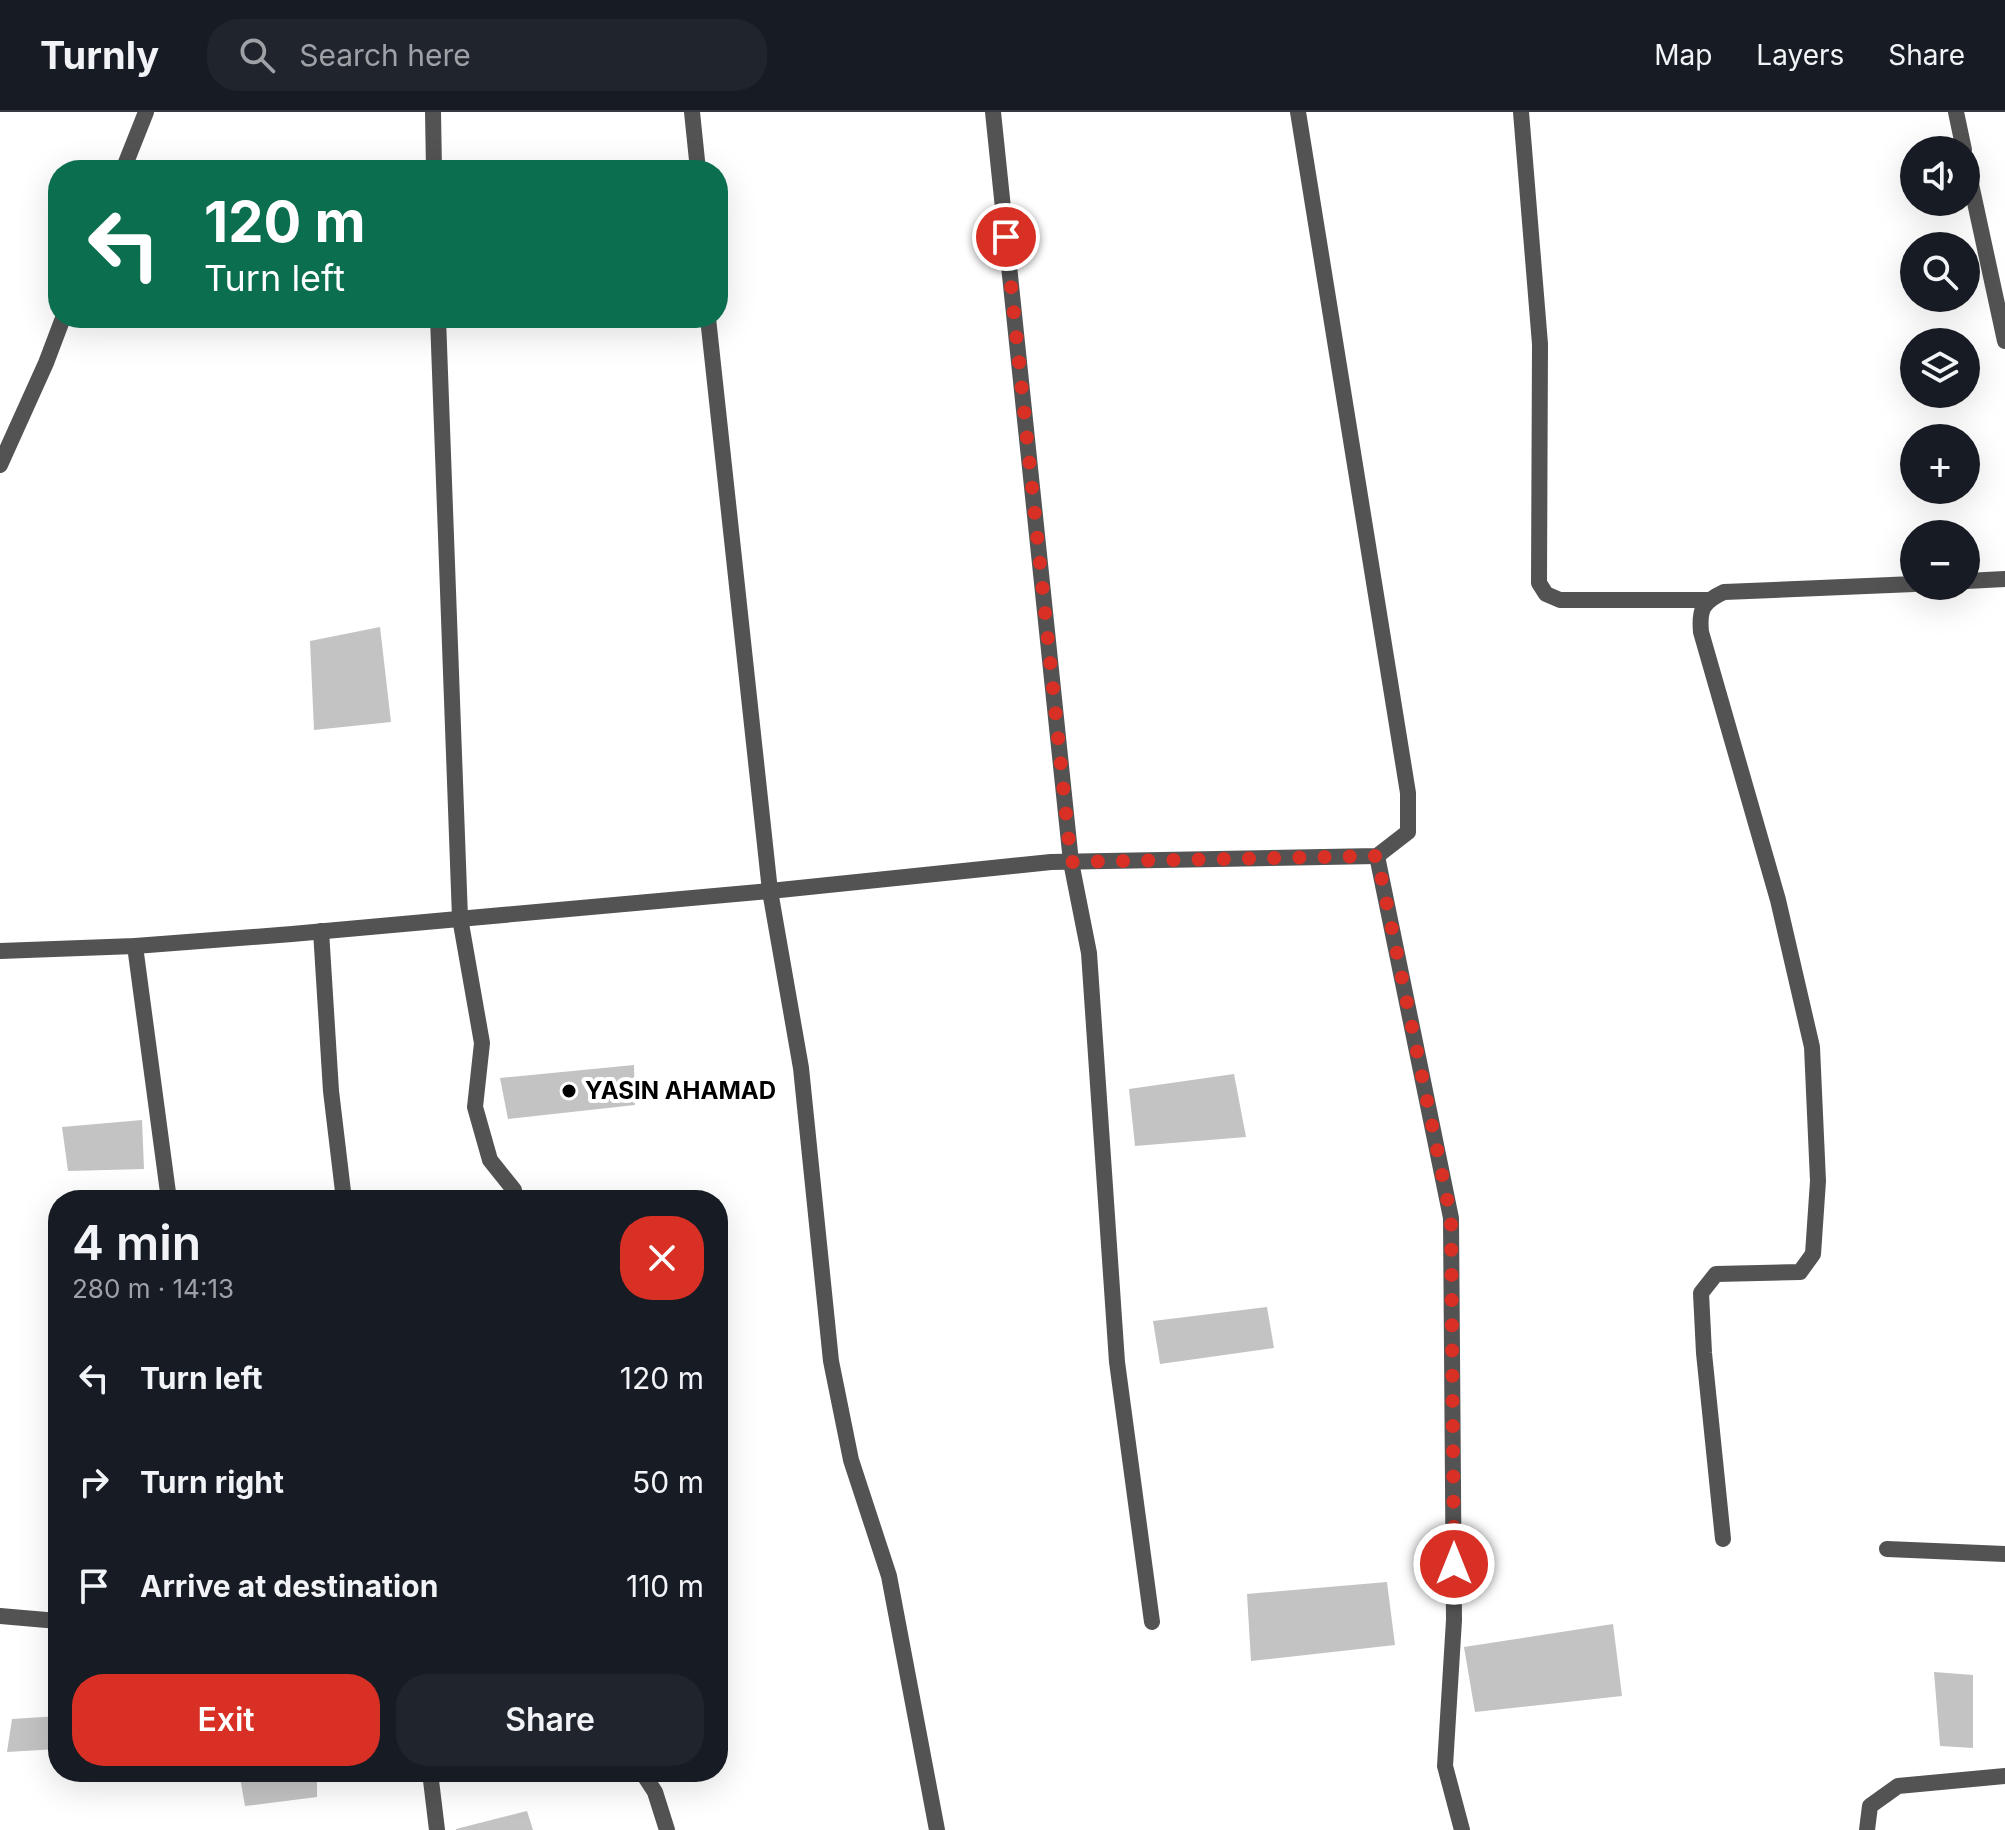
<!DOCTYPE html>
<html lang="en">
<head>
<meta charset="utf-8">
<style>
  :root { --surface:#171b24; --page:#20242c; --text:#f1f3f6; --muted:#9ea1a6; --line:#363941; --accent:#d93025 }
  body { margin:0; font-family:Inter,sans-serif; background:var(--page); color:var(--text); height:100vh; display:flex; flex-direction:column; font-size:30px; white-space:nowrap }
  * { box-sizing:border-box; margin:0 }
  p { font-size:26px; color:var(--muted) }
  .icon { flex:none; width:44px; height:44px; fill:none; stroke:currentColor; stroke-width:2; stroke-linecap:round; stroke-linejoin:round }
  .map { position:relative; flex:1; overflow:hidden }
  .drawer { position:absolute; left:48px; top:1078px; width:680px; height:592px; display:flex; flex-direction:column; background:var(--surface); border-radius:32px; box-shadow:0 8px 32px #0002 }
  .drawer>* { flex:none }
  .banner { position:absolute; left:48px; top:48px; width:680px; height:168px; border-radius:32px; box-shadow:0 8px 32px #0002; background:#0b6e4f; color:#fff; overflow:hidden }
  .fabs { position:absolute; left:1900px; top:24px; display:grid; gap:16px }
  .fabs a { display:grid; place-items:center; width:80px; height:80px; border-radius:50%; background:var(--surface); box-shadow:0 8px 32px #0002; font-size:40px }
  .pin { position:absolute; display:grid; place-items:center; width:68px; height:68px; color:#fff; margin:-34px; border:4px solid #fff; border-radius:50%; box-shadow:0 2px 8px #0007 }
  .me { position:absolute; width:88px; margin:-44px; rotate:0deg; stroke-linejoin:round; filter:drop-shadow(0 0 6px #0008) }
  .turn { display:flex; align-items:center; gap:28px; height:168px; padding:0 24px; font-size:36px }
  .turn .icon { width:104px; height:104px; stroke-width:2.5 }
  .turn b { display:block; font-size:56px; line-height:68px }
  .round { display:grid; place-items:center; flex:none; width:84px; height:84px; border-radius:32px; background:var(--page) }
  .head { display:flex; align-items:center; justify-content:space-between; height:136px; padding:0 24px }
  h1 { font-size:48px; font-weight:600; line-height:60px }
  .cta { display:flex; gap:16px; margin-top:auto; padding:16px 24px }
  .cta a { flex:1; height:92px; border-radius:32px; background:var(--accent); color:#fff; font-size:32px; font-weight:600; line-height:92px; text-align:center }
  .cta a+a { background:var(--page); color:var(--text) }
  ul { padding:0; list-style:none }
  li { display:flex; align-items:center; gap:24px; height:104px; padding:0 24px }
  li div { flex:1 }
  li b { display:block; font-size:30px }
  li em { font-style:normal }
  header { display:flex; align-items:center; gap:48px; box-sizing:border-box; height:112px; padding:0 40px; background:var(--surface); border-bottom:2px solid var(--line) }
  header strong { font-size:38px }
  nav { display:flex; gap:44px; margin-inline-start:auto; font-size:28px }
  .search { width:560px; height:72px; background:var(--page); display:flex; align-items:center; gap:20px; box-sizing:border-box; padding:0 28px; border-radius:32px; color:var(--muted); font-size:30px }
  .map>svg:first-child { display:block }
  .building { fill:#c3c3c3 }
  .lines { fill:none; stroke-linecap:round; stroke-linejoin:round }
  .street { stroke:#535353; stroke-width:16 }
  .route { stroke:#d93025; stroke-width:14; stroke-dasharray:0 25.2 }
  .poi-dot { fill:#000; stroke:#fff; stroke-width:3 }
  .labels { text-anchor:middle; stroke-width:8; stroke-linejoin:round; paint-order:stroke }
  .poi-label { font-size:24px; font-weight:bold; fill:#000; stroke:#fff; text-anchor:start }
</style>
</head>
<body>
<header>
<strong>Turnly</strong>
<div class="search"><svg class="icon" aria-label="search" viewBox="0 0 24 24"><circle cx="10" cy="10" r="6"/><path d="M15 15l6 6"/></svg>Search here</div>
<nav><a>Map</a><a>Layers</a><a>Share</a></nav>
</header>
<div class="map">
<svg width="2005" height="1718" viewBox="0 0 2005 1718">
  <rect width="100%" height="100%" fill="#fff"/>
  <g class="building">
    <polygon points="380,515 391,610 314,618 310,529"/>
    <polygon points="634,953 635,993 508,1007 500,966"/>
    <polygon points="1234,962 1246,1025 1135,1034 1129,977"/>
    <polygon points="142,1008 144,1057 68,1059 62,1015"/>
    <polygon points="1267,1195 1274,1236 1160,1252 1153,1209"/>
    <polygon points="1387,1470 1395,1533 1251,1549 1247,1482"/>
    <polygon points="1613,1512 1622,1584 1475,1600 1464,1535"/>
    <polygon points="1934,1560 1973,1563 1973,1636 1940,1634"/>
    <polygon points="58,1604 58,1637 7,1640 12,1607"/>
    <polygon points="239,1660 317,1660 317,1685 245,1694"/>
    <polygon points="527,1699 533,1718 456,1718 456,1717"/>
  </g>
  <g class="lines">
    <g class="street">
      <polyline points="433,0 434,58"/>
      <polyline points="692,0 698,58"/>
      <polyline points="993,0 1071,750 1089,841 1117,1250 1152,1510"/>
      <polyline points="1521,0 1540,232 1539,471 1546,482 1560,488 1707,488"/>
      <polyline points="1956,0 1964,38"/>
      <polyline points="1966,49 2005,229"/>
      <polyline points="123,58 146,0"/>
      <polyline points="438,206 460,806 482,931 475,995 490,1048 514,1078 515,1088"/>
      <polyline points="708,206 770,779 801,956 831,1249 851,1348 889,1464 937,1718"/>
      <polyline points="0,353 46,251 63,206"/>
      <polyline points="1966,469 2005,467"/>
      <polyline points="1377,744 1451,1106 1454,1508 1445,1654 1462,1718"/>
      <polyline points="321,819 331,979 344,1088"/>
      <polyline points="135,834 169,1088"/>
      <polyline points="0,839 135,834 292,822 770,779 1051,750 1377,744 1408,720 1408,681 1298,0"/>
      <path d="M 1723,1427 L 1704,1241 L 1701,1181 L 1716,1162 L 1800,1160 L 1813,1142 L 1818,1069 L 1812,935 L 1778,788 L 1701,520 C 1699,498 1702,490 1724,480 L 1914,472"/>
      <polyline points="1887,1437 2005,1442"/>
      <polyline points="0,1504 58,1509"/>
      <polyline points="430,1660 437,1718"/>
      <polyline points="642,1660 655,1680 667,1718"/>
      <polyline points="1867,1718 1870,1694 1898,1674 2005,1664"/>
    </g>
  </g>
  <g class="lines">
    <polyline class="route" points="1006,125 1071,750 1377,744 1451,1106 1454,1452"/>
  </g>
  <circle class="poi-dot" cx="569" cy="979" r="8"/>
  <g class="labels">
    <g class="poi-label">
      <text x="585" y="987">YASIN AHAMAD</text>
    </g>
  </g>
</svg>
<div class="fabs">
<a><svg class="icon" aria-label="sound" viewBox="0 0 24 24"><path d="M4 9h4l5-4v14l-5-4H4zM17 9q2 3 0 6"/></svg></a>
<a><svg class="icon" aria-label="search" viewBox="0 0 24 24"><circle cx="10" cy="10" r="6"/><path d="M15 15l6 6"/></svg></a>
<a><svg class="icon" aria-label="layers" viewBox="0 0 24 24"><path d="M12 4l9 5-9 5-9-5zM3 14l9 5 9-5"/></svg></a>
<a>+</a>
<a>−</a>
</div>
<div class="pin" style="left:1006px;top:125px;background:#d93025"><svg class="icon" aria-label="arrive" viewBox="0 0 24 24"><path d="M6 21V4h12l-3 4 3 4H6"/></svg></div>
<svg class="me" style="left:1454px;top:1452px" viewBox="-20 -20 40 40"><circle r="17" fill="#d93025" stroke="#fff" stroke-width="3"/><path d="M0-11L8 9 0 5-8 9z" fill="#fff"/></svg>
<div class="banner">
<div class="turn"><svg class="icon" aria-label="left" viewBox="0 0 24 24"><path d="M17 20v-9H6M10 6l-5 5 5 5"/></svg><div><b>120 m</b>Turn left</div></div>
</div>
<section class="drawer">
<div class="head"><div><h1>4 min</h1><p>280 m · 14:13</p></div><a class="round" style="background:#d93025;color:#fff"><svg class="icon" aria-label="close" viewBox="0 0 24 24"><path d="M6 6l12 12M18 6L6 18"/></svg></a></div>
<ul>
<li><svg class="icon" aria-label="left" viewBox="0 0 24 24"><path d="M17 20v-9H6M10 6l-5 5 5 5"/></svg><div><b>Turn left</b></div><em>120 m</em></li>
<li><svg class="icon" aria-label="right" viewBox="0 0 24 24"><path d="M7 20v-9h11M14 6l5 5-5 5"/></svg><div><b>Turn right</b></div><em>50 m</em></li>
<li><svg class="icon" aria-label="arrive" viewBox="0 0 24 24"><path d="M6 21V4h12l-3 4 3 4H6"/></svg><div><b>Arrive at destination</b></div><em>110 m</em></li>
</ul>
<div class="cta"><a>Exit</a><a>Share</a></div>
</section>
</div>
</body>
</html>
